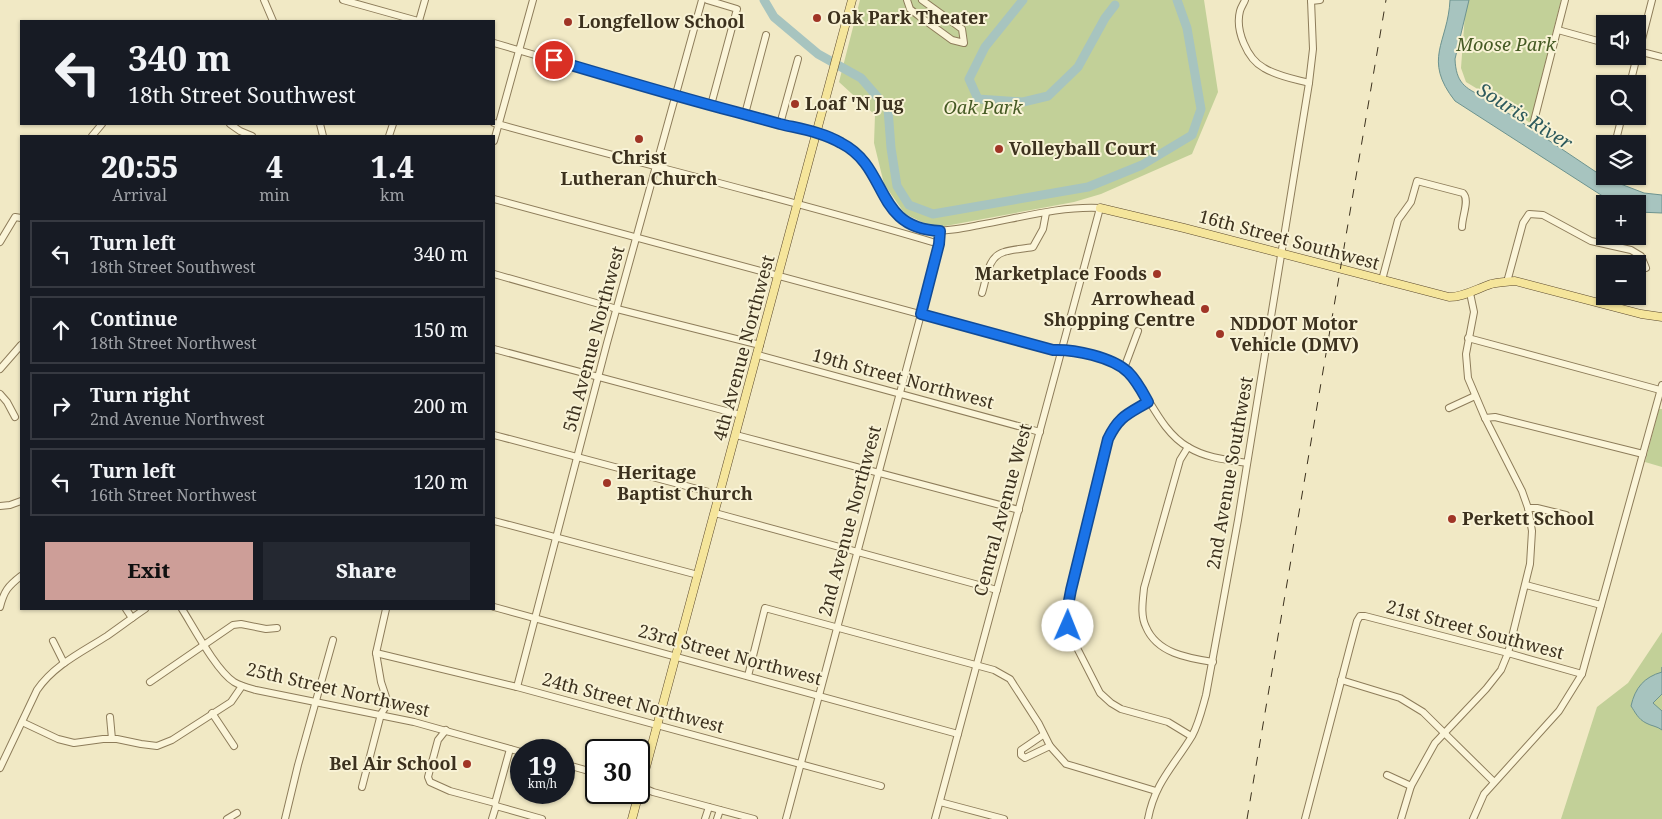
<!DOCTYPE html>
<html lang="en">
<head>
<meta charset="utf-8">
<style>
  :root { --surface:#171b24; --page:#242831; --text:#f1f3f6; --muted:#9ea1a6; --line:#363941; --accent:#cd9e98 }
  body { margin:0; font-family:"Noto Serif",serif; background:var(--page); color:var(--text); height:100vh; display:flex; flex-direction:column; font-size:19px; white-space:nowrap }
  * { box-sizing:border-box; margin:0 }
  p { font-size:16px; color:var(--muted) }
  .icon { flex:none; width:28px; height:28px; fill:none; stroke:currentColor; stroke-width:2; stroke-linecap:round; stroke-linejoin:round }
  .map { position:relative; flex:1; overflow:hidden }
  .sheet { position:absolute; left:20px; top:135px; width:475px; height:475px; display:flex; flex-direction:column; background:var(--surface); border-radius:0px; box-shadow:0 1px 4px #0004 }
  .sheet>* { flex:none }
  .guide { position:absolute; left:20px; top:20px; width:475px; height:105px; border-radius:0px; box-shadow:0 1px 4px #0004; background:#171b24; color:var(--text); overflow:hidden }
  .tools { position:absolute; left:1596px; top:15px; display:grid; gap:10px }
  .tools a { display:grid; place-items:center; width:50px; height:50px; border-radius:0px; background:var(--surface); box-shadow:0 1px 4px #0004; font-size:25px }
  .speed { position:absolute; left:510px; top:739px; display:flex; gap:10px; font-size:25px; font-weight:700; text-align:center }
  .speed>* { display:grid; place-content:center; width:65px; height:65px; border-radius:50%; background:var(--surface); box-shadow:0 1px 4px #0004; line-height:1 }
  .speed small { font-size:12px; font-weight:400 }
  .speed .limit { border:2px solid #111; border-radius:8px; background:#fff; color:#111 }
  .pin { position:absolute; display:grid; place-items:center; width:42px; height:42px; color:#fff; margin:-21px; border:2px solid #fff; border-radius:50%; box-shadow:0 1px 5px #0007 }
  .me { position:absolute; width:55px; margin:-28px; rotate:1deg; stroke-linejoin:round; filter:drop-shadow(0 0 4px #0008) }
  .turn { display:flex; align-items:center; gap:18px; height:105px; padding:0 25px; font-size:22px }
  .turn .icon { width:65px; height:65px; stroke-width:2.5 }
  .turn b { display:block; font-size:35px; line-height:42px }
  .eta { display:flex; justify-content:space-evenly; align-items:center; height:85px; text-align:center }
  .eta b { font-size:30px; font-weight:800; line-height:35px }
  .action { display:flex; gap:10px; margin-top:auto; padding:10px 25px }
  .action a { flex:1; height:58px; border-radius:0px; background:var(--accent); color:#111; font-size:20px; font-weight:800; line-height:58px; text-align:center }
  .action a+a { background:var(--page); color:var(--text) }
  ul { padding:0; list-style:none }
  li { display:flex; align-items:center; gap:15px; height:68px; margin:0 10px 8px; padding:0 15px; border:2px solid var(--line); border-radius:0px }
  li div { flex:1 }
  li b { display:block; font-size:19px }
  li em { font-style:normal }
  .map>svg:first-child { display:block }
  .green { fill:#c2d098 }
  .water { fill:#a7c4bf; stroke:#6d938f }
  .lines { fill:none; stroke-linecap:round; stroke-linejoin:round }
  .river { stroke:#a7c4bf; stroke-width:9 }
  .minor-casing { stroke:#8d7c5a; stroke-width:8 }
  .major-casing { stroke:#5b492e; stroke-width:9 }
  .minor { stroke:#fbf5d9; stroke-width:6 }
  .major { stroke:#f5e59b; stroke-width:8 }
  .rail { stroke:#3c311e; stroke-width:1; stroke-dasharray:9 9; stroke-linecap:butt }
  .route-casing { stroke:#114b97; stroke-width:12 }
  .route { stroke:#1a73e8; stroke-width:9 }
  .poi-dot { fill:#a03526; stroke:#f8f2d5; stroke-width:2 }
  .labels { text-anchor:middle; stroke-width:4; stroke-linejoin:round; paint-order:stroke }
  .poi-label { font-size:18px; font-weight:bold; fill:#3c311e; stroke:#f8f2d5; text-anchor:start }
  .park-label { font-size:18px; font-style:italic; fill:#455a24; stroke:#f8f2d5 }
  .street-label { font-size:18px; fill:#3c311e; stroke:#f8f2d5 }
  .water-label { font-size:19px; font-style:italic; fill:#2d5a5d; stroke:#f8f2d5 }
</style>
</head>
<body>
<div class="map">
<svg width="1662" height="819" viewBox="0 0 1662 819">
  <rect width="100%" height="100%" fill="#f1e9c5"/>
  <g class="green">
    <polygon points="860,0 1204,0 1218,92 1192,154 1101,194 1074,202 940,227 926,224 905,214 884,184 874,143 875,115 839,82"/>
    <polygon points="1466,0 1561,0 1530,123 1504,105 1466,82 1461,68"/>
    <polygon points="1659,409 1662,409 1662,467 1645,462"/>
    <polygon points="1662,632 1662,819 1561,819 1597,707 1628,683"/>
  </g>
  <g class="water">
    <path d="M 1450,0 L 1469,0 L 1455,59 C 1456,82 1464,88 1484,97 L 1605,178 L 1644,193 L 1662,195 L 1662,213 L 1638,212 L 1638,204 L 1615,204 L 1455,101 C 1422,59 1448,43 1450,0 Z"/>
    <path d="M 1662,667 L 1662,694 L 1653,703 L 1662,711 L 1662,730 C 1657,726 1651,726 1646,723 C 1638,719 1635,712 1631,706 C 1635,688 1644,677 1662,672 Z"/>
  </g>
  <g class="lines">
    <g class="river">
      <polyline points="764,0 774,17 818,54 861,78 888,109 891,148 897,186 909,205 933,214 1088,187 1142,165 1192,135 1201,109 1187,28 1177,0"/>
      <polyline points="1023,0 985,47 969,79 978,99 1023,102 1048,96 1078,67 1105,18 1115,5"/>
    </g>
    <g class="minor-casing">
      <g id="minor">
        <polyline points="264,0 273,21"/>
        <polyline points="343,0 418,21"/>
        <polyline points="707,0 737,9 711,105"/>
        <polyline points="907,0 910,9 919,16 952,40 964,43 962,29 922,0"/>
        <path d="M 1245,0 C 1244,3 1241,7 1240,11 C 1235,30 1247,59 1264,68 C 1277,76 1294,79 1309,83"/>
        <polyline points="1311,1 1320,0"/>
        <polyline points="419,21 425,0"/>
        <polyline points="1558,30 1605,43"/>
        <path d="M 494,43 L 665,93 L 831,138 C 846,145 860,154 869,168 C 881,186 886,209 905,221 C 913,225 922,229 930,230 C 946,232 964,228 979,225 C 1019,218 1060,206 1100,208 L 935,819"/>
        <polyline points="1638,51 1662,57"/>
        <polyline points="1638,55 1652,0"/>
        <polyline points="1630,84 1637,56"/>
        <polyline points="745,114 766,35"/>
        <polyline points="1534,121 1565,0"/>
        <path d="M 494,123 C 642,164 792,200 939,244"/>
        <polyline points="230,124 240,131 252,136"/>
        <polyline points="320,124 323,136"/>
        <polyline points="780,124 798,59"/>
        <polyline points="92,136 102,124"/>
        <polyline points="389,136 393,124"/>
        <polyline points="494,141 533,0"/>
        <polyline points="1615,144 1622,116"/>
        <path d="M 494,199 L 1053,350 C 1081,349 1122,360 1139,385 C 1153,406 1165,434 1188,447 C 1206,458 1227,460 1247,463"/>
        <polyline points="0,242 15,217 21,218"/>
        <polyline points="494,274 617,309 760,345"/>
        <path d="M 1382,280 L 1398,220 L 1411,202 L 1417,181 L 1463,193 C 1470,200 1462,216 1462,227"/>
        <polyline points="1507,282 1523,223 1529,214 1543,215 1591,241 1631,250 1641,256 1646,268"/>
        <path d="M 982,293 C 987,278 987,257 1004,252 C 1013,249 1023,249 1033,247 L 1043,229 L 1046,213"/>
        <polyline points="1468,338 1660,390"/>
        <polyline points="494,349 741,415"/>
        <polyline points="758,355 1040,432"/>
        <polyline points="1122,368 1126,363 1138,331"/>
        <polyline points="0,369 21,345"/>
        <polyline points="0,394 7,402 15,417"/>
        <polyline points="1148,402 1127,414 1115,424 1108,439 1071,590 1067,611 1068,626 1074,642 1100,693 1111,703 1121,709 1168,722 1191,736"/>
        <polyline points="1449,408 1475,396"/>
        <polyline points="1485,418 1495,417 1643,454"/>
        <polyline points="494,435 720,495"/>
        <polyline points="736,435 1019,510"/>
        <path d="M 1188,447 L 1180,460 L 1144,588 C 1143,600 1140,615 1146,627 C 1157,653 1187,658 1213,662"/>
        <polyline points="0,506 10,505 21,501"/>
        <polyline points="1528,508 1537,508 1566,515"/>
        <polyline points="715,513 997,590"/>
        <polyline points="494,521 698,575"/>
        <polyline points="1526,585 1601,605"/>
        <path d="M 0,607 C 4,591 8,586 21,576"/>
        <polyline points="494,607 958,734"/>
        <polyline points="126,609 132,618"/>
        <path d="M 182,609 C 194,628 216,670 234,682 C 241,686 249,688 256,690 L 414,722 L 521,752"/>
        <polyline points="53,641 64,663"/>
        <polyline points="376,653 517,687 881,786"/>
        <polyline points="748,676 765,608 994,670 1010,679 1039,724 1050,746 1066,764 1156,791"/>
        <polyline points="1341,680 1400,698 1423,712 1494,782"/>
        <polyline points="150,682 233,625 241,624 266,629 277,628"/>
        <polyline points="517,687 607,343 702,0"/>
        <polyline points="212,713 234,746"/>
        <polyline points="110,717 112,739"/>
        <polyline points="22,722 58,739 74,743 103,739 117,739 141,744 157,746 172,740 231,702 242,686"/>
        <polyline points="446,730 438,740 428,777 430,782 450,791 495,803 496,806 542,819"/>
        <polyline points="1043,735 1021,750 1021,755 1025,758 1050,746"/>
        <polyline points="564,764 596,773"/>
        <path d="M 0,768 L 37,690 C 54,665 82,652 107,636 C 120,627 133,617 145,609"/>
        <polyline points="1387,775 1411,786"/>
        <polyline points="639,786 653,792 754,819"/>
        <polyline points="362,787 381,714 388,703 381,682 376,653 386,609"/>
        <polyline points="940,802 1004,819"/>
        <polyline points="495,803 510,749"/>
        <polyline points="227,819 237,813"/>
        <polyline points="285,819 298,765 333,640"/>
        <polyline points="492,819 496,806"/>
        <polyline points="705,819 709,807"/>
        <polyline points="717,819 720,810"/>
        <polyline points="786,819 928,288 939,244 940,231"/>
        <path d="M 1148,819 C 1155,782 1174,766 1192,736 C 1199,723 1202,709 1206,695 L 1238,520 L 1309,83 L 1313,49 L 1311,0"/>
        <polyline points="1305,819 1350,647 1357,621 1360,616 1365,616 1508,653 1582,674"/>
        <polyline points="1401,819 1411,786 1435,743 1486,689 1501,670 1508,653 1530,564 1532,531 1528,508 1522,491 1485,418 1468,378 1466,354 1474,312 1470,293"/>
        <polyline points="1473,819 1484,794 1559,711 1582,674 1662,385"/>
      </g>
    </g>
    <g class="major-casing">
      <g id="major">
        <path d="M 1100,208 L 1184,228 L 1449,297 C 1464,297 1476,289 1491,284 C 1499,282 1507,282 1515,281 L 1641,314 L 1662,317"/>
        <polyline points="632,819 852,0"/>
      </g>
    </g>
    <use href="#minor" class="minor"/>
    <use href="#major" class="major"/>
    <polyline class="rail" points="1247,819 1386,0"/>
  </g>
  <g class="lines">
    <g class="route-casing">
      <path id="route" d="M 554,60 C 615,78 675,96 736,112 C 751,116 765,120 780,124 C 801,129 822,132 841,143 C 890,168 873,228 940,231 L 939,244 L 921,314 L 1053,350 C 1074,349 1112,357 1128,372 C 1137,381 1142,391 1148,402 C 1128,414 1119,416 1108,439 L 1071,590 L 1067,611 L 1068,626"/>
    </g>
    <use href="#route" class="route"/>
  </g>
  <g class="poi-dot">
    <circle cx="817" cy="18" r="5"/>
    <circle cx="568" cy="22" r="5"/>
    <circle cx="795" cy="104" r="5"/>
    <circle cx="639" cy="139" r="5"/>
    <circle cx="999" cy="149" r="5"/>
    <circle cx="1157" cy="274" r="5"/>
    <circle cx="1205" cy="309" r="5"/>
    <circle cx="1220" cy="334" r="5"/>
    <circle cx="607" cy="483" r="5"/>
    <circle cx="1452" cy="519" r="5"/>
    <circle cx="467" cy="764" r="5"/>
  </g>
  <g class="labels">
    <g class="poi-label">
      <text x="827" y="24">Oak Park Theater</text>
      <text x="578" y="28">Longfellow School</text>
      <text x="805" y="110">Loaf 'N Jug</text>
      <text x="1009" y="155">Volleyball Court</text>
      <text x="639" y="164" text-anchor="middle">Christ<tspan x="639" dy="21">Lutheran Church</tspan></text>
      <text x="1147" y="280" text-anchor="end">Marketplace Foods</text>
      <text x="1195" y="305" text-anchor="end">Arrowhead<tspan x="1195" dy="21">Shopping Centre</tspan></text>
      <text x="1230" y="330">NDDOT Motor<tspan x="1230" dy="21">Vehicle (DMV)</tspan></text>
      <text x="617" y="479">Heritage<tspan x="617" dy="21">Baptist Church</tspan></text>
      <text x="1462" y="525">Perkett School</text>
      <text x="457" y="770" text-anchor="end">Bel Air School</text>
    </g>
    <g class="park-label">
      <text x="1506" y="51">Moose Park</text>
      <text x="983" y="114">Oak Park</text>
    </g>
    <g class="street-label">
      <text transform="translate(1289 240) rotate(15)" y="6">16th Street Southwest</text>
      <text transform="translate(594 339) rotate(-75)" y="6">5th Avenue Northwest</text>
      <text transform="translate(744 348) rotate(-75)" y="6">4th Avenue Northwest</text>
      <text transform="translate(903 379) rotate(15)" y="6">19th Street Northwest</text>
      <text transform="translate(1230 473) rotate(-80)" y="6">2nd Avenue Southwest</text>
      <text transform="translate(1003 510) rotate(-75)" y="6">Central Avenue West</text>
      <text transform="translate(850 521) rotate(-75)" y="6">2nd Avenue Northwest</text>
      <text transform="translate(1475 630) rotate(15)" y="6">21st Street Southwest</text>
      <text transform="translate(730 655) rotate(15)" y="6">23rd Street Northwest</text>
      <text transform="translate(338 690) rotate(13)" y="6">25th Street Northwest</text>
      <text transform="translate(633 703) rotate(15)" y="6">24th Street Northwest</text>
    </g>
    <g class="water-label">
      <text transform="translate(1525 116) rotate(32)" y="7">Souris River</text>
    </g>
  </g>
</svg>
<div class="tools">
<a><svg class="icon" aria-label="sound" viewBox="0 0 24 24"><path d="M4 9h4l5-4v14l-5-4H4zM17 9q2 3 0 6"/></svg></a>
<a><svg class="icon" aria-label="search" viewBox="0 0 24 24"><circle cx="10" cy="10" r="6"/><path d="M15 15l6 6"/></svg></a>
<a><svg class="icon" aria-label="layers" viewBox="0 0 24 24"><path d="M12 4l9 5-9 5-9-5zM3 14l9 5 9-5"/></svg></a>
<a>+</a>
<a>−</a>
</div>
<div class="speed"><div>19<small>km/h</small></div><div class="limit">30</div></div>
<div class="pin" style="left:554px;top:60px;background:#d93025"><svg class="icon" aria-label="arrive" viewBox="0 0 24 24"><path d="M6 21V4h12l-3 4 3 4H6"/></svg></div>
<svg class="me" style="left:1068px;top:626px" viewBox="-20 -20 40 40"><circle r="19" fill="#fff"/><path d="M0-13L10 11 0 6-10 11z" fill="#1a73e8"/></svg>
<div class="guide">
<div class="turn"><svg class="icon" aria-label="left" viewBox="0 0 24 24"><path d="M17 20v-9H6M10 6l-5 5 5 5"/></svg><div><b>340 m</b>18th Street Southwest</div></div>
</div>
<section class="sheet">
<div class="eta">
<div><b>20:55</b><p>Arrival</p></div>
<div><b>4</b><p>min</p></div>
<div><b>1.4</b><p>km</p></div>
</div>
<ul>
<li><svg class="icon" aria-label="left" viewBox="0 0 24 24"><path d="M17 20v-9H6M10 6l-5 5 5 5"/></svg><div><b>Turn left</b><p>18th Street Southwest</p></div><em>340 m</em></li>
<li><svg class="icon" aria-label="ahead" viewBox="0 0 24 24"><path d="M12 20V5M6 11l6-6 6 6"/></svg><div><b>Continue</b><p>18th Street Northwest</p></div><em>150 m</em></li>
<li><svg class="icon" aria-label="right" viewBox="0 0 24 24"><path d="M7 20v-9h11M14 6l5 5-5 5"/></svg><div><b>Turn right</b><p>2nd Avenue Northwest</p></div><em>200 m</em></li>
<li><svg class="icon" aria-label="left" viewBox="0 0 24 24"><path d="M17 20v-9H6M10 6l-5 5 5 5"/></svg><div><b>Turn left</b><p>16th Street Northwest</p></div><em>120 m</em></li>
</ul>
<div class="action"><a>Exit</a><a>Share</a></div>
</section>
</div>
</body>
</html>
